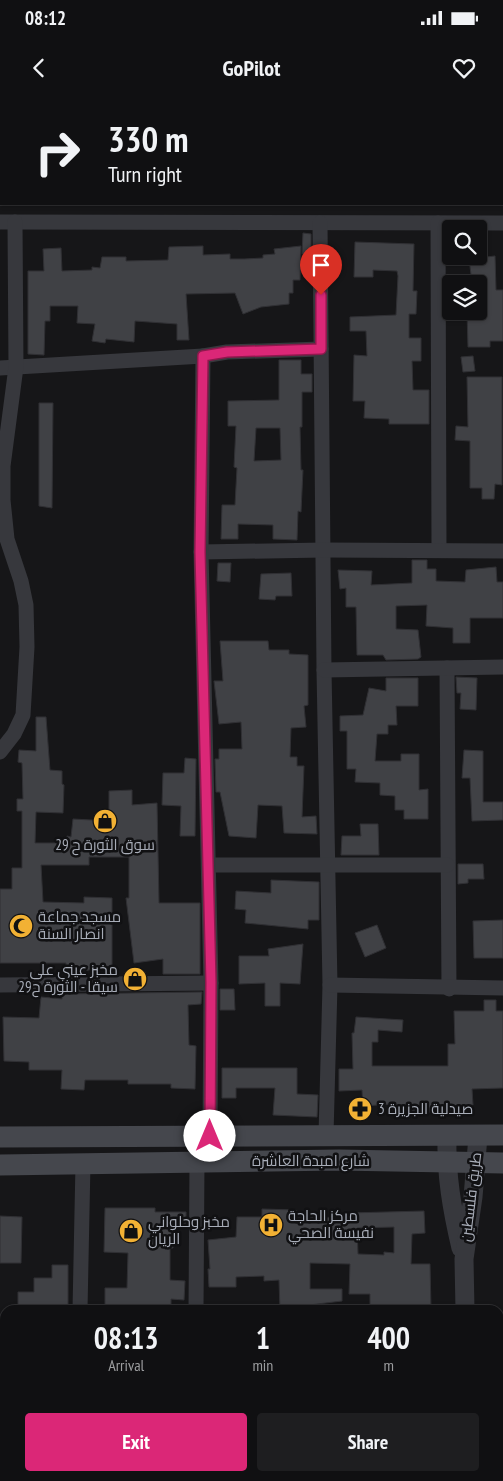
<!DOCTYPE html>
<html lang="en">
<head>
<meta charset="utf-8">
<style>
  :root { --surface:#101012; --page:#1e1e20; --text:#f1f3f6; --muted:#9c9d9f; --line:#303032; --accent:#db2777 }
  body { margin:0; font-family:"PT Sans Narrow",Cairo,sans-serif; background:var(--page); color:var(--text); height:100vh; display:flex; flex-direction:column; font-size:19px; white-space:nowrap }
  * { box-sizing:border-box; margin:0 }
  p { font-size:16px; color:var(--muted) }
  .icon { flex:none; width:28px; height:28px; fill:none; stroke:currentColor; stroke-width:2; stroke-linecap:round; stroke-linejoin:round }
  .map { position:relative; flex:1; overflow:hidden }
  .details { position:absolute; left:0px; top:1205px; width:504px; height:176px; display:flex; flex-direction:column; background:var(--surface); border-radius:15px 15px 0 0; box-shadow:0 1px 4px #0004,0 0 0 1px var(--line) }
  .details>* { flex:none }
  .guide { position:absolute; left:0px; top:0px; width:504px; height:105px; box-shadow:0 1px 4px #0004,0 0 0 1px var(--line); background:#101012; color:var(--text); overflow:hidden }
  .fabs { position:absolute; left:442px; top:120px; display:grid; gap:10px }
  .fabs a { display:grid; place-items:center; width:45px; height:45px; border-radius:5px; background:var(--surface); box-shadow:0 1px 4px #0004,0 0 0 1px var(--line); font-size:25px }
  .pin { position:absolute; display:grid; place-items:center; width:42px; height:42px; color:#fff; margin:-51px -21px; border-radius:50% 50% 50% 0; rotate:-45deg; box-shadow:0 0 5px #0007 }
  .pin .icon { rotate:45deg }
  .me { position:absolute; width:55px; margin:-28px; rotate:0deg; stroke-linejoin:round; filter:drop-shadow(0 0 4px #0008) }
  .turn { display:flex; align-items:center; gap:18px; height:105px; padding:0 25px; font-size:22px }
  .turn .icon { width:65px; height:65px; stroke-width:2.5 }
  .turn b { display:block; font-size:35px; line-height:42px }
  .eta { display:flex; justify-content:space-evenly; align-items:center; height:85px; text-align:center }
  .eta b { font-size:30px; font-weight:700; line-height:35px }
  .button { display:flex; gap:10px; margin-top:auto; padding:10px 25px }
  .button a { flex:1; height:58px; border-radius:5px; background:var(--accent); color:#fff; font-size:20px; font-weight:700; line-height:58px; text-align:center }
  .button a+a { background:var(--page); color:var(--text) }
  .status { display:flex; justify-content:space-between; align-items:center; height:35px; padding:0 25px; background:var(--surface); direction:ltr }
  .status svg { height:14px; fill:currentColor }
  header { display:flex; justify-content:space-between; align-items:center; height:65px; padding:0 25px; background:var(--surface); font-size:22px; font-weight:700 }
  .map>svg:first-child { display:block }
  .building { fill:#404145; stroke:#303034; fill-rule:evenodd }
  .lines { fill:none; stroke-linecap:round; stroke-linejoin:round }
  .minor { stroke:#37383d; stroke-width:15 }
  .tertiary { stroke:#37383d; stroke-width:19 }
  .secondary { stroke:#45474d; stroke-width:21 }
  .route-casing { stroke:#8e194d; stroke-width:12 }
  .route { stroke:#db2777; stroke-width:9 }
  .labels { text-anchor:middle; stroke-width:5; stroke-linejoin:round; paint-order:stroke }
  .poi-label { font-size:15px; fill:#a8adb8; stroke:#111113; text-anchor:start }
  .street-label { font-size:15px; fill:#a8adb8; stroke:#111113 }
</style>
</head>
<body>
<div class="status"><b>08:12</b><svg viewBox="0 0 49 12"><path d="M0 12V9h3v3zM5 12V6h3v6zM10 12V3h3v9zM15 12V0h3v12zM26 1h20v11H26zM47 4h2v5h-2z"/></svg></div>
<header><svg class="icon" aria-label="back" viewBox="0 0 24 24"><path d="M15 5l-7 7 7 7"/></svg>GoPilot<svg class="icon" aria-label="heart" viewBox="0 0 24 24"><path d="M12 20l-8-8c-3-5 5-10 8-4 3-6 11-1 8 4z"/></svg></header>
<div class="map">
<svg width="503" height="1381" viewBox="0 0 503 1381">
  <rect width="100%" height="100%" fill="#161618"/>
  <g class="building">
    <polygon points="303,133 311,134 311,154 302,154"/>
    <polygon points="355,142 414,144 413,191 417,191 416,214 409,214 409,238 421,238 421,261 412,261 413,290 429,290 429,324 389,324 389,319 364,318 365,301 353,301 354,255 367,256 366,231 350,231 350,217 396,215 398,176 397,171 373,170 373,177 354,177"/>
    <polygon points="203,146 203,155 230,154 230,159 244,159 263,158 263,155 275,154 274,149 301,146 300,180 293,180 293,193 289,193 289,204 261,207 243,214 235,193 186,194 189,240 177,240 177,224 135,221 134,242 106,239 105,243 92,241 95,224 77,223 78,206 50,206 50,221 45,221 44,255 28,254 28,171 44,171 43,149 61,148 62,171 92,170 92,167 100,168 102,157 126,157 126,161 168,160 169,147"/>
    <polygon points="495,156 496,190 503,190 503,241 490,241 490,247 468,247 467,211 479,211 479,182 472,182 469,159"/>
    <polygon points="473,256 475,271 463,272 461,257"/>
    <path d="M 279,260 L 301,260 L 301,274 L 312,274 L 312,292 L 302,292 L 302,327 L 300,327 L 301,370 L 303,370 L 301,412 L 298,411 L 297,440 L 273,439 L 273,425 L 238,424 L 238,439 L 221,439 L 222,405 L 235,405 L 237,368 L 234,367 L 236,326 L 228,326 L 228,301 L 279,300 ZM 256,328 L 280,328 L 281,360 L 254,361 Z"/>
    <polygon points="467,277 502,277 502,385 495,384 494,399 482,399 482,388 470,388 470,341 455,340 456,326 468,327"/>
    <polygon points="39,303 53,303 52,408 39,406"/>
    <polygon points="412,460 427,460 427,469 436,469 436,481 465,482 466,470 496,467 497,482 503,482 503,518 470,518 470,543 453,543 453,528 426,526 427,505 396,506 396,529 418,530 421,557 418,559 386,560 383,555 357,555 356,507 346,507 346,488 340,489 338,470 372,471 371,485 412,483"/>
    <polygon points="218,463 231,463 230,482 217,481"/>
    <polygon points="291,473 292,496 276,496 275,500 259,499 261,474"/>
    <polygon points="220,541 268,541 269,550 289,550 289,554 308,555 308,605 304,606 306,627 291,628 290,657 297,657 297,666 304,666 302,717 316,716 317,734 284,733 282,706 258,705 256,738 229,736 220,692 216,692 215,659 219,659 219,649 242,649 241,622 219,624 214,581 223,581"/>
    <polygon points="456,577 477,578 476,610 460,609 461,593 457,593"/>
    <polygon points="386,578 418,578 418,606 396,606 397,625 388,625 388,634 377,634 375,661 401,661 401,654 419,654 419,690 428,689 428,719 404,719 404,710 395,710 395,696 380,695 380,683 355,682 356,669 347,669 347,631 340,631 340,616 363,615 369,588 386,591"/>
    <polygon points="36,617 46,617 50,670 62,671 62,684 64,685 63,713 36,712 35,743 67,743 67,736 71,737 73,719 109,721 109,691 132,690 132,705 157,703 159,803 200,803 200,874 163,874 163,859 134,863 126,798 129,798 129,757 89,757 89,765 41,765 43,802 84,803 84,797 112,798 112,866 66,874 66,863 0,863 0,789 12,789 12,768 22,768 22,711 17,711 17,699 23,699 22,663 18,662 19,650 36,651"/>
    <polygon points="464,650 483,651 483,702 503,702 503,720 472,721 470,678 462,678"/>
    <polygon points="185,658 196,659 195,736 180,736 181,706 162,705 163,673 184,673"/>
    <polygon points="360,724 378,724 379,755 341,755 342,736 361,736"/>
    <polygon points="458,764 483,764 484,779 468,779 468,783 458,784"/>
    <polygon points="271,780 319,782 319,820 308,820 308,829 245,823 246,810 235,809 236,791 271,793"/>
    <polygon points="503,820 503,858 474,858 473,821"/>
    <polygon points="377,825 386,848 365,857 355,833"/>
    <polygon points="303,844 300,884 280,883 280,906 265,906 265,883 239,884 239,856 269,856 268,849"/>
    <polygon points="220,889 234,889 235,910 220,910"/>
    <polygon points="202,892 201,904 188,905 189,945 196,946 195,989 171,988 171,984 128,984 128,980 85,980 84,990 61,989 62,970 29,970 29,962 4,961 3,917 39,918 41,897 62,899 62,895 65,894"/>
    <polygon points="484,900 496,900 496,911 503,911 503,988 472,989 473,1005 450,1006 450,1012 392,1012 392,1004 363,1006 362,990 339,991 339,969 353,969 352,933 354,933 356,917 403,920 402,932 378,930 378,942 372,942 372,966 448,966 448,944 455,944 454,911 484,911"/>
    <polygon points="222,968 297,968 297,994 318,995 317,1017 273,1015 275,988 236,988 236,998 222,998"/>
    <polygon points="105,1108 155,1108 155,1112 186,1112 186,1124 171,1124 173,1148 170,1148 170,1180 185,1181 184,1200 171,1199 171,1210 105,1210 105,1188 127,1188 128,1153 104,1152"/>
    <path d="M 262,1109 L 296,1110 L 296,1118 L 349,1117 L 349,1113 L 424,1111 L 425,1133 L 412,1134 L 411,1164 L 430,1164 L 431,1208 L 370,1206 L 370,1194 L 349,1194 L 350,1164 L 310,1163 L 310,1189 L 342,1189 L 342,1201 L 309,1205 L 309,1209 L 280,1210 L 279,1180 L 264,1181 L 264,1176 L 236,1177 L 236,1187 L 209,1187 L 208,1169 L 210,1169 L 208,1140 L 236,1137 L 237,1117 L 262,1117 ZM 394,1127 L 394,1153 L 384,1152 L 384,1155 L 358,1154 L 357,1128 Z"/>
    <polygon points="0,1116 22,1117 21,1163 0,1163"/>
    <polygon points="52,1165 68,1165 68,1209 18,1210 18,1192 34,1192 34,1178 52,1178"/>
  </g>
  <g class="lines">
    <g class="minor">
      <polyline points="0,122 503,123"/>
      <polyline points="320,123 324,570 330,885 326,1035"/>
      <polyline points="438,123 439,450"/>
      <polyline points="0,268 203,256"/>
      <polyline points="201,452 324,450 503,451"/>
      <polyline points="447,568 449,889"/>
      <polyline points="324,570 503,567"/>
      <polyline points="0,652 14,634 23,615 27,547 26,505 21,481 7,439 3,400 3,366 16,267 15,122"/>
      <polyline points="209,765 447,765"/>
      <polyline points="0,885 211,883"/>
      <polyline points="330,885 503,888"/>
      <polyline points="210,1036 211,883 201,452 203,256 227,252 321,249"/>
      <polyline points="80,1210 83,1063"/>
      <polyline points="196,1210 197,1062"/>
      <polyline points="0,1230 5,1229"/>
      <polyline points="499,1350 503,1350"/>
      <polyline points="198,1376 198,1381"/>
      <polyline points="315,1376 316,1381"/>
      <polyline points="80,1381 80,1376"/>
    </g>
    <g class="tertiary">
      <path d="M 447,1035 C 446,1075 452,1110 461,1148"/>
      <polyline points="465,1210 464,1159 473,1097 478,1036"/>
      <polyline points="466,1381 466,1376"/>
    </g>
    <g class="secondary">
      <polyline points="0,1037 503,1035"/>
      <polyline points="0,1065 339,1060 503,1063"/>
    </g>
  </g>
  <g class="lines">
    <g class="route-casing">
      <polyline id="route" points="210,1036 211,882 200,452 203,256 227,252 321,249 321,195"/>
    </g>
    <use href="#route" class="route"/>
  </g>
  <defs>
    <g id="shop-disc" transform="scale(1.25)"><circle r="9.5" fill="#f2b134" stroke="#111113"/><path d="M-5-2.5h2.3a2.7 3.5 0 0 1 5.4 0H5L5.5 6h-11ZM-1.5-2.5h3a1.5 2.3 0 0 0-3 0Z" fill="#111"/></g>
    <g id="mosque-disc" transform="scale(1.25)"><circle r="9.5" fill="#f2b134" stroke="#111113"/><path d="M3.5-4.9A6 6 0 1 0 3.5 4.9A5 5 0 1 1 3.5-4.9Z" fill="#111"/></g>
    <g id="pharmacy-disc" transform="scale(1.25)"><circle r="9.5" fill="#f2b134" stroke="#111113"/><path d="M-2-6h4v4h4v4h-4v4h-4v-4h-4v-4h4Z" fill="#111"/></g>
    <g id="hospital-disc" transform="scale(1.25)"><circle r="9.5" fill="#f2b134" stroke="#111113"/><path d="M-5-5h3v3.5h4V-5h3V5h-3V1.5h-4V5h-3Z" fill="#111"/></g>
  </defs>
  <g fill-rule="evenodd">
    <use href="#shop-disc" x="105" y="721"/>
    <use href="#mosque-disc" x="21" y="826"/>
    <use href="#shop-disc" x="135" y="879"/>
    <use href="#pharmacy-disc" x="360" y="1009"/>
    <use href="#hospital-disc" x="271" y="1125"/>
    <use href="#shop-disc" x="131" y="1131"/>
  </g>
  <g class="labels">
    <g class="poi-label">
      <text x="105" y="750" text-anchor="middle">سوق الثورة ح 29</text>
      <text x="38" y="822">مسجد جماعة<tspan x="38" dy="17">انصار السنة</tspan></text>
      <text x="118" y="875" text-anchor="end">مخبز عيني على<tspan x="118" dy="17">سيقا - الثورة ح29</tspan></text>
      <text x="378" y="1014">صيدلية الجزيرة 3</text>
      <text x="288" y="1121">مركز الحاجة<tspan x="288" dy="17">نفيسة الصحي</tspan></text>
      <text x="148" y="1127">مخبز وحلواني<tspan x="148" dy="17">الريان</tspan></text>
    </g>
    <g class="street-label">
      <text x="311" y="1066">شارع امبدة العاشرة</text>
      <text transform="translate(471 1097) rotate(-83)" y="5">طريق فلسطين</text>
    </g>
  </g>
</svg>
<div class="fabs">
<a><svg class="icon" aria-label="search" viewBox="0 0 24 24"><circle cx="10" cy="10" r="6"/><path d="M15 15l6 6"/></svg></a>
<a><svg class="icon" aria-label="layers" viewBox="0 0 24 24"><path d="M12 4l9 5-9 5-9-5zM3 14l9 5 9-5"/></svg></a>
</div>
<div class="pin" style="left:321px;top:195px;background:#d93025"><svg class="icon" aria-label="arrive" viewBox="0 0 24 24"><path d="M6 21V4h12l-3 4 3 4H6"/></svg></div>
<svg class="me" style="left:210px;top:1036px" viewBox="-20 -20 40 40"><circle r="19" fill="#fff"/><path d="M0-13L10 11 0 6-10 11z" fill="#db2777"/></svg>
<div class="guide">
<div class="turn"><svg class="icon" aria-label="right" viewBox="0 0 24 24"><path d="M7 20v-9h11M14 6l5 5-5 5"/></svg><div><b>330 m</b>Turn right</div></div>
</div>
<section class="details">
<div class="eta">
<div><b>08:13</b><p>Arrival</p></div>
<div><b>1</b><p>min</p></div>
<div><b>400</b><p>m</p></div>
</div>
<div class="button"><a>Exit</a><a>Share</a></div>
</section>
</div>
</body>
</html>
